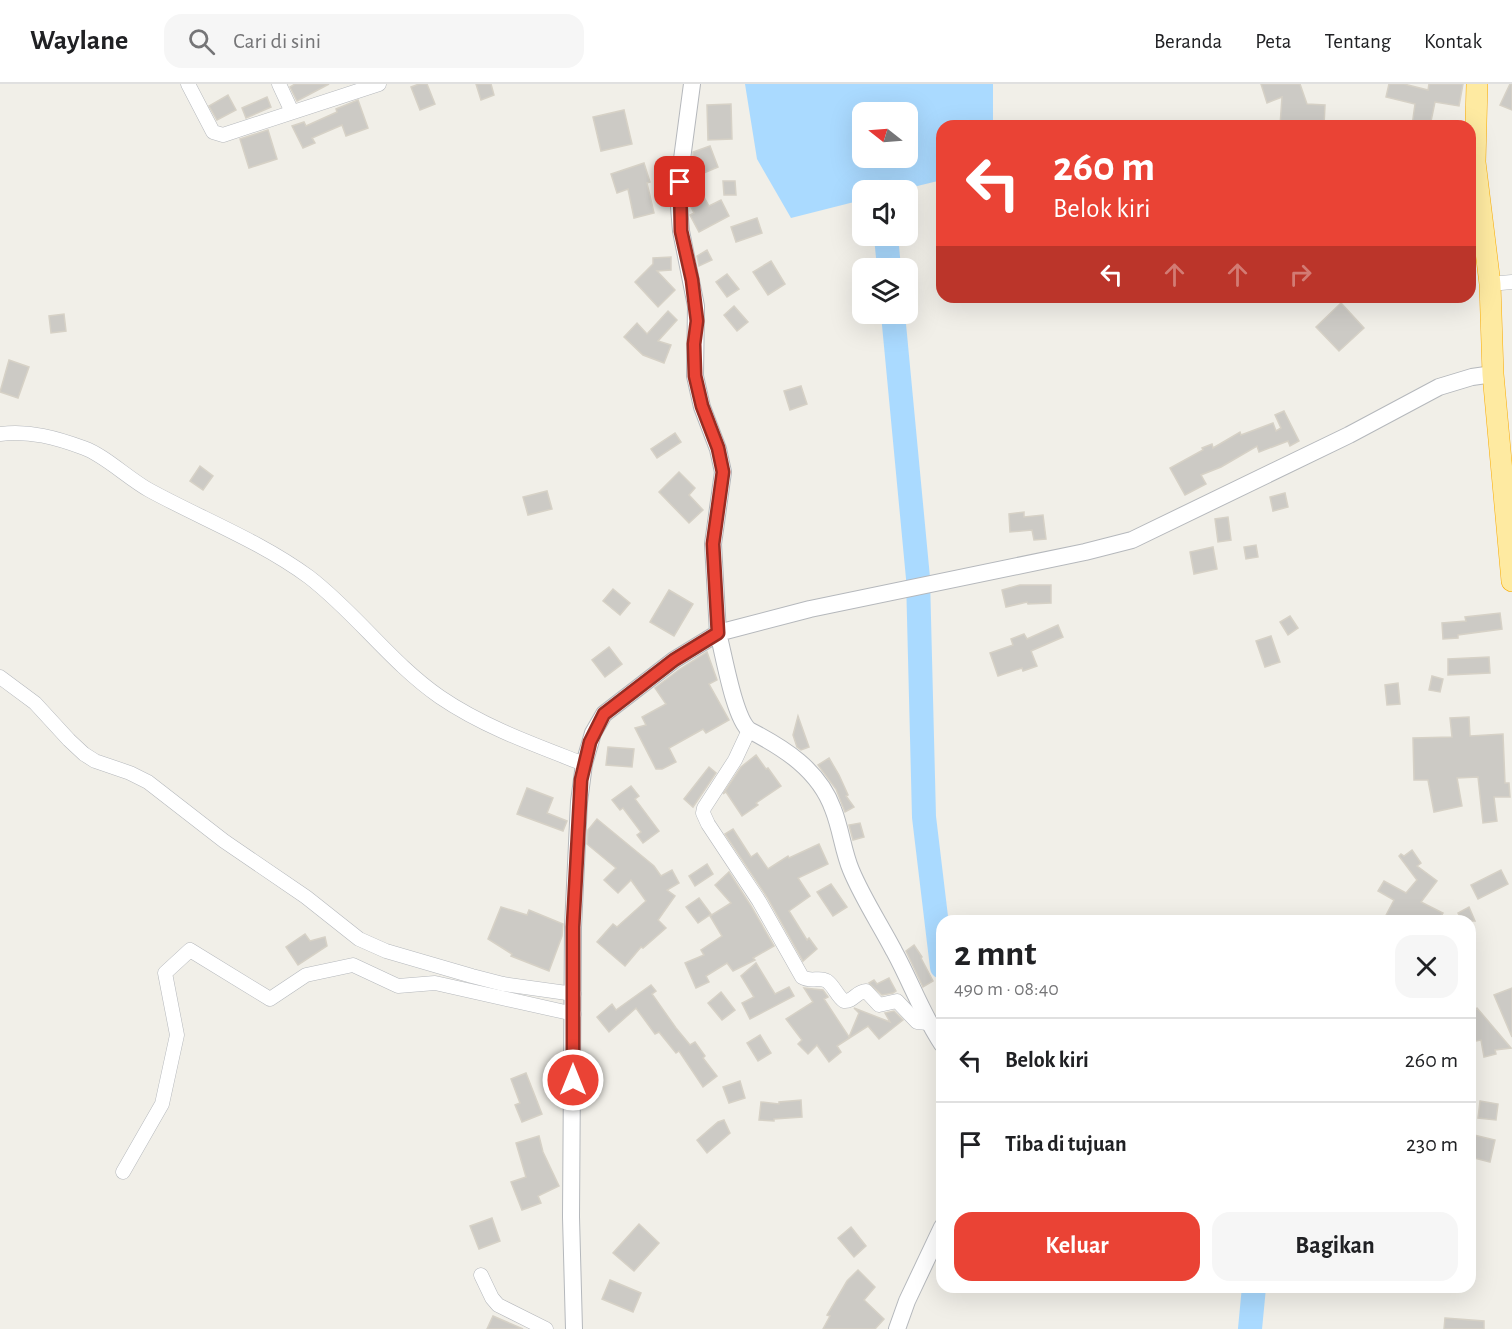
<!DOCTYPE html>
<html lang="id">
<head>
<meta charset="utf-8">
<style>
  :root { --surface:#fff; --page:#f6f6f6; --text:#202124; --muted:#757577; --line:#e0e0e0; --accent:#ea4335 }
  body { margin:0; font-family:"Alegreya Sans",sans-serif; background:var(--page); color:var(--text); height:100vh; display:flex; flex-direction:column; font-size:22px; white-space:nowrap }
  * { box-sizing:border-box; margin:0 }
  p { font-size:20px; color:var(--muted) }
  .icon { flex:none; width:33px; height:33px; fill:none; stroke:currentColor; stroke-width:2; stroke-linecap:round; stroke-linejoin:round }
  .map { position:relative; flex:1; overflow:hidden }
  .panel { position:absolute; left:936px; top:831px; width:540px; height:378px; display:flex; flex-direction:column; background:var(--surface); border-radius:18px; box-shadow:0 6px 24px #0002 }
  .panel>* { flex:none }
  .hud { position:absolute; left:936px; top:36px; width:540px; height:183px; border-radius:18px; box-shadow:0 6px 24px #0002; background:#ea4335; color:#fff; overflow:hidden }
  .needle { width:39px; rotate:287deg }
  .fabs { position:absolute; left:852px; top:18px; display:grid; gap:12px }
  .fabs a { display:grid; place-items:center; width:66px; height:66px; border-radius:12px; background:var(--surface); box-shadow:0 6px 24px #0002; font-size:30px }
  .pin { position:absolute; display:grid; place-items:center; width:51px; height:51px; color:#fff; margin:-26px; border-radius:12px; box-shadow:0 3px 9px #0006 }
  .me { position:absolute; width:66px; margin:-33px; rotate:0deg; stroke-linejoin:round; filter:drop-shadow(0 0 4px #0008) }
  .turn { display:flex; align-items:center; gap:21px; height:126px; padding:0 18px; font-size:27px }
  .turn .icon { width:78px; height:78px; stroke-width:2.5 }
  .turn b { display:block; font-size:42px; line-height:51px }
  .lanes { display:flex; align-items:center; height:57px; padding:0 18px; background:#0003; justify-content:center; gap:30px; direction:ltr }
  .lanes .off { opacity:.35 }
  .round { display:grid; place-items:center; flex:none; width:63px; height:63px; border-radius:18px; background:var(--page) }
  .summary { display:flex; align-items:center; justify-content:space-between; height:102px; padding:0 18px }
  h1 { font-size:36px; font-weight:600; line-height:45px }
  .button { display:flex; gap:12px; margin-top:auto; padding:12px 18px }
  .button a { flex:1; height:69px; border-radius:18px; background:var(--accent); color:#fff; font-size:24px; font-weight:600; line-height:69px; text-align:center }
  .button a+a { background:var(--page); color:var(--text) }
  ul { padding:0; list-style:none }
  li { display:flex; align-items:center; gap:18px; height:84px; padding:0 18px; border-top:2px solid var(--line) }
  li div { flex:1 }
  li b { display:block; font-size:22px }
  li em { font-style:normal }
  header { display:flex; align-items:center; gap:36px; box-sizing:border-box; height:84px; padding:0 30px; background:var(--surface); border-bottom:2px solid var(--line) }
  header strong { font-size:28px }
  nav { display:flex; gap:33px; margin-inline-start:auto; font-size:21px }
  .search { width:420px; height:54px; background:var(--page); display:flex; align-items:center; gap:15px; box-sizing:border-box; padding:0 21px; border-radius:18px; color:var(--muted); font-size:22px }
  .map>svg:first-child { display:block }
  .water { fill:#aadaff; fill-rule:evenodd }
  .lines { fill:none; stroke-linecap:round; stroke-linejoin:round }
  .river { stroke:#aadaff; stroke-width:24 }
  .building { fill:#cccac5; stroke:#d6d1c6; stroke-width:1.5 }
  .minor-casing { stroke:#b5b8bc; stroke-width:15 }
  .tertiary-casing { stroke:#b5b8bc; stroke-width:18 }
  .trunk-casing { stroke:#f9ab00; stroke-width:22 }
  .minor { stroke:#fff; stroke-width:14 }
  .tertiary { stroke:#fff; stroke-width:16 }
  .trunk { stroke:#feeaa1; stroke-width:21 }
  .route-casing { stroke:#982c22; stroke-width:15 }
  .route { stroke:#ea4335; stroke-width:10 }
</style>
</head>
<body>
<header>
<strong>Waylane</strong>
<div class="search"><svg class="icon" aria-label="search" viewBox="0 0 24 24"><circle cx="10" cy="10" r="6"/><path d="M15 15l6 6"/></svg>Cari di sini</div>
<nav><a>Beranda</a><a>Peta</a><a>Tentang</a><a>Kontak</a></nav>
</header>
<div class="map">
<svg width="1512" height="1245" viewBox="0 0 1512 1245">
  <rect width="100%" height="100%" fill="#f1efe8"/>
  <path class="water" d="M 745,0 L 993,0 L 993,42 L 942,42 L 942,96 L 901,106 L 862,106 L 862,116 L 791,134 L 757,75 ZM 862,28 L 908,28 L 908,74 L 862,74 Z"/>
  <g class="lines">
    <g class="river">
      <polyline points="886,152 889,184"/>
      <polyline points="893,230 918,494 924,733 942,883"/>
      <polyline points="1250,1245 1254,1203"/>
    </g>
  </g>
  <g class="building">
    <polygon points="295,0 329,0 297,17 290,3"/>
    <polygon points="419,0 427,0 435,20 420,26 411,3"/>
    <polygon points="476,0 491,0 494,11 481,16"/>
    <polygon points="1261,0 1300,0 1307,20 1325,21 1324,42 1280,42 1282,13 1267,19"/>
    <polygon points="1389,0 1404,0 1428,6 1429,0 1463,0 1459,22 1435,18 1430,42 1412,42 1415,20 1386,13"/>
    <polygon points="1510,0 1512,0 1512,26 1500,21"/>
    <polygon points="228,11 236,26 217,36 209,22"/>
    <polygon points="267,13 271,23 246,34 242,24"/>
    <polygon points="358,16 368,44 346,52 342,41 312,54 315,59 303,64 292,42 304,38 306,42 337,28 336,25"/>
    <polygon points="731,20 732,55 708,56 707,21"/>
    <polygon points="624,26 632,60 601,67 593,33"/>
    <polygon points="268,46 277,75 249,84 240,55"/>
    <polygon points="710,62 718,83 699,91 693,75 693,68"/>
    <polygon points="644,79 650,98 647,99 654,129 634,134 628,105 617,109 611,90"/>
    <polygon points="723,97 735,97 736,111 724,111"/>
    <polygon points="696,99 709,122 721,116 729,132 699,148 690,131 694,129 690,121 691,102"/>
    <polygon points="757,134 762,149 736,158 731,143"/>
    <polygon points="707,166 712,176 699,182 697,172"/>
    <polygon points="671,173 671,186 657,187 675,206 658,223 635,198 653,180 653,174"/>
    <polygon points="771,177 785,200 768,211 753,188"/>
    <polygon points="727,190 739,205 727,213 716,198"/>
    <polygon points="1341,219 1364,244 1339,267 1316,243"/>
    <polygon points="734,222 748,238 737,247 724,231"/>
    <polygon points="668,227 677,236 658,257 671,261 664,279 643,271 624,253 637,239 647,250"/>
    <polygon points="64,230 66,247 51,249 49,232"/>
    <polygon points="9,276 29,283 18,314 0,308"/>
    <polygon points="801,302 807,320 790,326 784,307"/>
    <polygon points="1284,327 1299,357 1290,362 1288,357 1259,368 1257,362 1221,383 1201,391 1206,400 1185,411 1170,384 1203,366 1202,364 1212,360 1213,364 1240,348 1241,351 1273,339 1276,347 1281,344 1275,331"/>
    <polygon points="675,349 681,358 657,374 651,365"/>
    <polygon points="200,382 213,392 203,406 190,397"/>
    <polygon points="679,388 695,404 689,411 703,426 689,439 659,408"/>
    <polygon points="547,407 552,425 528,431 523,413"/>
    <polygon points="1285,409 1288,423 1273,427 1270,413"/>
    <polygon points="1024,428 1024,433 1043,431 1046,455 1034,456 1032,446 1010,448 1009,430"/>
    <polygon points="1228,433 1231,456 1218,458 1215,435"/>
    <polygon points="1256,461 1258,473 1246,475 1244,463"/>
    <polygon points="1213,463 1217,485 1194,490 1190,468"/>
    <polygon points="1020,501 1051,501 1051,519 1028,520 1027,518 1006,523 1002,506"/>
    <polygon points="613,505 630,519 620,531 603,517"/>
    <polygon points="669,506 693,520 674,552 650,538"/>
    <polygon points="1500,529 1502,545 1458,551 1458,554 1443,555 1442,539 1466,537 1465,533"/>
    <polygon points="1290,532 1298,544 1288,551 1280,538"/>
    <polygon points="1058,541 1063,553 1031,567 1037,582 1023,587 1022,584 998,592 990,569 1013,561 1011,555 1024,550 1027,555"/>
    <polygon points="1271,552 1280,578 1265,583 1256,557"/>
    <polygon points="609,563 622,580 605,593 592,576"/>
    <polygon points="707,568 717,596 709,600 729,636 706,649 703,645 669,664 676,678 662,685 656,685 635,644 646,641 642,633 666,620 655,604 680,585"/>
    <polygon points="1489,573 1490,589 1448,591 1448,575"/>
    <polygon points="1432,592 1443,595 1440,608 1429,606"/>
    <polygon points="1398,599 1400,620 1387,621 1385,601"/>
    <polygon points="798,632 809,663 801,666 797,663 793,651"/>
    <polygon points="1469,633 1470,652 1503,650 1505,699 1509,699 1510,713 1494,713 1497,737 1483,739 1478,693 1457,694 1462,722 1434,728 1428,696 1414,696 1413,654 1452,653 1450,634"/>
    <polygon points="608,663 634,665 632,683 606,681"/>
    <polygon points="756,671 766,685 768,684 781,702 756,719 758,721 742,732 726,708 723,710 741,683"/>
    <polygon points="829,674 839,691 848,711 846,712 854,723 845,728 836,705 818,681"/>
    <polygon points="709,683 716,689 693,723 684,715"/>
    <polygon points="631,702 639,712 635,715 659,747 643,759 637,751 641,748 623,724 620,726 612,716"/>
    <polygon points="527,704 553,714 547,729 567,737 563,747 517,730"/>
    <polygon points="597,735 654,782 661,792 672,786 679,799 667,806 675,812 658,836 666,844 643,864 641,863 625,882 597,858 613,840 617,843 646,817 631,796 618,809 604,796 616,784 587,760 588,746"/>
    <polygon points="860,739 864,753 853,756 849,741"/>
    <polygon points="733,745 751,773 757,769 768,785 788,772 789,774 819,760 828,780 798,794 810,812 789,827 807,856 809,854 817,865 803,877 767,813 725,750"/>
    <polygon points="1412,766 1421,779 1417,782 1437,797 1421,818 1443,829 1438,837 1383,837 1394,816 1378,807 1384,797 1406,809 1417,796 1399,772 1401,770 1404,772"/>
    <polygon points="707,780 713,790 695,802 689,792"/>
    <polygon points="1501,786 1508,800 1478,815 1471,801"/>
    <polygon points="729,788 751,822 774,862 753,874 755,876 733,887 727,879 706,892 709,898 696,904 685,879 704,871 701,866 722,852 710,832 731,819 715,801"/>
    <polygon points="831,800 847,823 833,832 817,808"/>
    <polygon points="699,814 711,830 698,839 686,823"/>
    <polygon points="501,823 527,831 529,826 563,840 562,852 549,887 511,872 512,870 488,855"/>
    <polygon points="1469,823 1475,837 1462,837 1458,829"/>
    <polygon points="305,850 310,857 325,853 327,862 298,881 286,863"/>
    <polygon points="914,861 922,873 921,874 933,897 923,903 906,867"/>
    <polygon points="756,879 775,910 789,903 794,912 750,935 742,919 754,913 741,892"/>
    <polygon points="889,894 896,907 893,909 882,911 869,899 874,896 877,900"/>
    <polygon points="651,901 656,907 652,910 676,944 690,961 695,958 705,972 703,974 717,992 703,1003 679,967 676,969 659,948 655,950 636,924 609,948 597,933 612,920 616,926"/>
    <polygon points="804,904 823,906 828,913 824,915 849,953 859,929 854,924 890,938 885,929 894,927 903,936 879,955 868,942 837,962 841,968 829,978 817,961 808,970 798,960 802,956 786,935 813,918"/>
    <polygon points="1512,904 1512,953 1494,911"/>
    <polygon points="721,908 735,926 722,936 708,919"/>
    <polygon points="1477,924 1511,964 1495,966 1496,970 1484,973 1481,956 1470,958 1470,931"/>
    <polygon points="760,951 771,969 758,977 747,959"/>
    <polygon points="526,989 542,1030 522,1038 515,1021 520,1019 511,995"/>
    <polygon points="740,997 745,1014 729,1019 723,1003"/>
    <polygon points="801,1016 802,1033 774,1035 774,1037 759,1036 761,1018 779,1020 779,1018"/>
    <polygon points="1480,1017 1498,1020 1496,1036 1478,1034"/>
    <polygon points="724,1036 730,1049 707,1069 697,1056 718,1038"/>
    <polygon points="1470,1050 1495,1056 1490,1078 1470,1073"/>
    <polygon points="539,1052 543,1068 559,1102 538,1112 541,1119 522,1126 511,1098 526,1093 516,1059"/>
    <polygon points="492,1134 500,1157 479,1165 470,1142"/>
    <polygon points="639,1140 659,1159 634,1187 613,1169"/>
    <polygon points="851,1143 866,1162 854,1173 838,1154"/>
    <polygon points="858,1186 875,1203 864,1216 884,1235 875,1245 823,1245 830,1232 827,1231 847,1197"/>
    <polygon points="610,1196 641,1209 633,1228 602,1215"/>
    <polygon points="493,1232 523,1245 487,1245"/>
    <polygon points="1445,1234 1484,1237 1484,1245 1444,1245"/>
  </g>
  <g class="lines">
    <g class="minor-casing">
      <g id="minor">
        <polyline points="188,0 213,48 223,51 379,0"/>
        <polyline points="279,0 292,28"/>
        <polyline points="1490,200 1512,198"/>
        <path d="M 0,350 C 29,346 57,354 84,364 C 104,371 129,395 149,406 C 202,435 260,457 309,493 C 356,529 391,579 440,613 C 484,643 535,661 584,680"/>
        <polyline points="0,593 35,619 69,656 84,670 95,677 130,689 148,698 224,757 306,813 359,855 386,867 472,892 503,900 574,910"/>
        <path d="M 749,646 L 735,676 L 704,724 L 703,729 L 708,740 L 759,817 L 802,893 C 812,899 819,892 827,897 C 834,902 837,912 844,917 C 853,918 857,907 866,907 L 879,921 L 897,917 L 917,938 L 928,939"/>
        <polyline points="123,1088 162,1020 177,951 165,889 190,866 270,915 306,891 353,881 398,902 435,899 574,930"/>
        <polyline points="481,1191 492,1214 498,1221 546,1245"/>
      </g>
    </g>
    <g class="tertiary-casing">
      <g id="tertiary">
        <path d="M 942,960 C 922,930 911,898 894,867 C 880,840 863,815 851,786 C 843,767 841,745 833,725 C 819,686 784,664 749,646 C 734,633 724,571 718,549 L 810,525 L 1085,468 L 1132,456 L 1349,351 L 1439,303 L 1472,293 L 1493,290"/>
        <polyline points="574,1245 571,1133 573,843 579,718 584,680 593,649 604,630 674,576 718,549 713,460 723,388 718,365 702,323 695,292 696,222 681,147 679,123 682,75 692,0"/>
        <polyline points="897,1245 907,1217 942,1143"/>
      </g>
    </g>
    <g class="trunk-casing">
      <polyline id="trunk" points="1477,0 1475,78 1490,200 1493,290 1512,497"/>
    </g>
    <use href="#minor" class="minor"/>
    <use href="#tertiary" class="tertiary"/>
    <use href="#trunk" class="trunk"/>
  </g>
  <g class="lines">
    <g class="route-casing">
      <polyline id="route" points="573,996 573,843 581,696 590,658 604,630 674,576 718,549 713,460 723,388 718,364 702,322 695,292 694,260 697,237 692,196 681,147 680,98"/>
    </g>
    <use href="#route" class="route"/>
  </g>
</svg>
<div class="fabs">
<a><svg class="needle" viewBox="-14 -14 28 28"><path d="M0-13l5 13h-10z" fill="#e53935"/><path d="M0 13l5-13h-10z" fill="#757577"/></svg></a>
<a><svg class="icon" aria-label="sound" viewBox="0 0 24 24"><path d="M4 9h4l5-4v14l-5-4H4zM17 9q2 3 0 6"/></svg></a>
<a><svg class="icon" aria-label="layers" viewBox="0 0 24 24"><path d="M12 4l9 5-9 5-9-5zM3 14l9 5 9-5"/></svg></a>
</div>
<div class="pin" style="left:680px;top:98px;background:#d93025"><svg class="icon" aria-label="arrive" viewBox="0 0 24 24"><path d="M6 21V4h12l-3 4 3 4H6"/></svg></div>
<svg class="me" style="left:573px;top:996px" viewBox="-20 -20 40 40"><circle r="17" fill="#ea4335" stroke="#fff" stroke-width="3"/><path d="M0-11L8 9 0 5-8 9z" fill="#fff"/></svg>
<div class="hud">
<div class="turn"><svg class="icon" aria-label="left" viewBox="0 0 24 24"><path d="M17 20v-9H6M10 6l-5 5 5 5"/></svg><div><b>260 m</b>Belok kiri</div></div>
<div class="lanes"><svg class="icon" aria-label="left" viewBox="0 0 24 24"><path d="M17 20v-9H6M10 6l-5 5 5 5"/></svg><svg class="icon off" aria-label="ahead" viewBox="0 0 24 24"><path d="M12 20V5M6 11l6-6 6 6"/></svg><svg class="icon off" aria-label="ahead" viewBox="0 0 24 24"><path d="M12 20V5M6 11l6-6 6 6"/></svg><svg class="icon off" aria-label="right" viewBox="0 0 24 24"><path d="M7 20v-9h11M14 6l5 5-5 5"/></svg></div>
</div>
<section class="panel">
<div class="summary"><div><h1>2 mnt</h1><p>490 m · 08:40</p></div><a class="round"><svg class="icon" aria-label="close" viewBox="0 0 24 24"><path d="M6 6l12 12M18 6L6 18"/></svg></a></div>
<ul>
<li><svg class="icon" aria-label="left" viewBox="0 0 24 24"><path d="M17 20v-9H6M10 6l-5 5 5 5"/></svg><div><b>Belok kiri</b></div><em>260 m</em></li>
<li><svg class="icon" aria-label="arrive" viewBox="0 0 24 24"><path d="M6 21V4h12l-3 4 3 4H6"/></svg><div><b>Tiba di tujuan</b></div><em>230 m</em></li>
</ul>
<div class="button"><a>Keluar</a><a>Bagikan</a></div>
</section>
</div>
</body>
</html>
